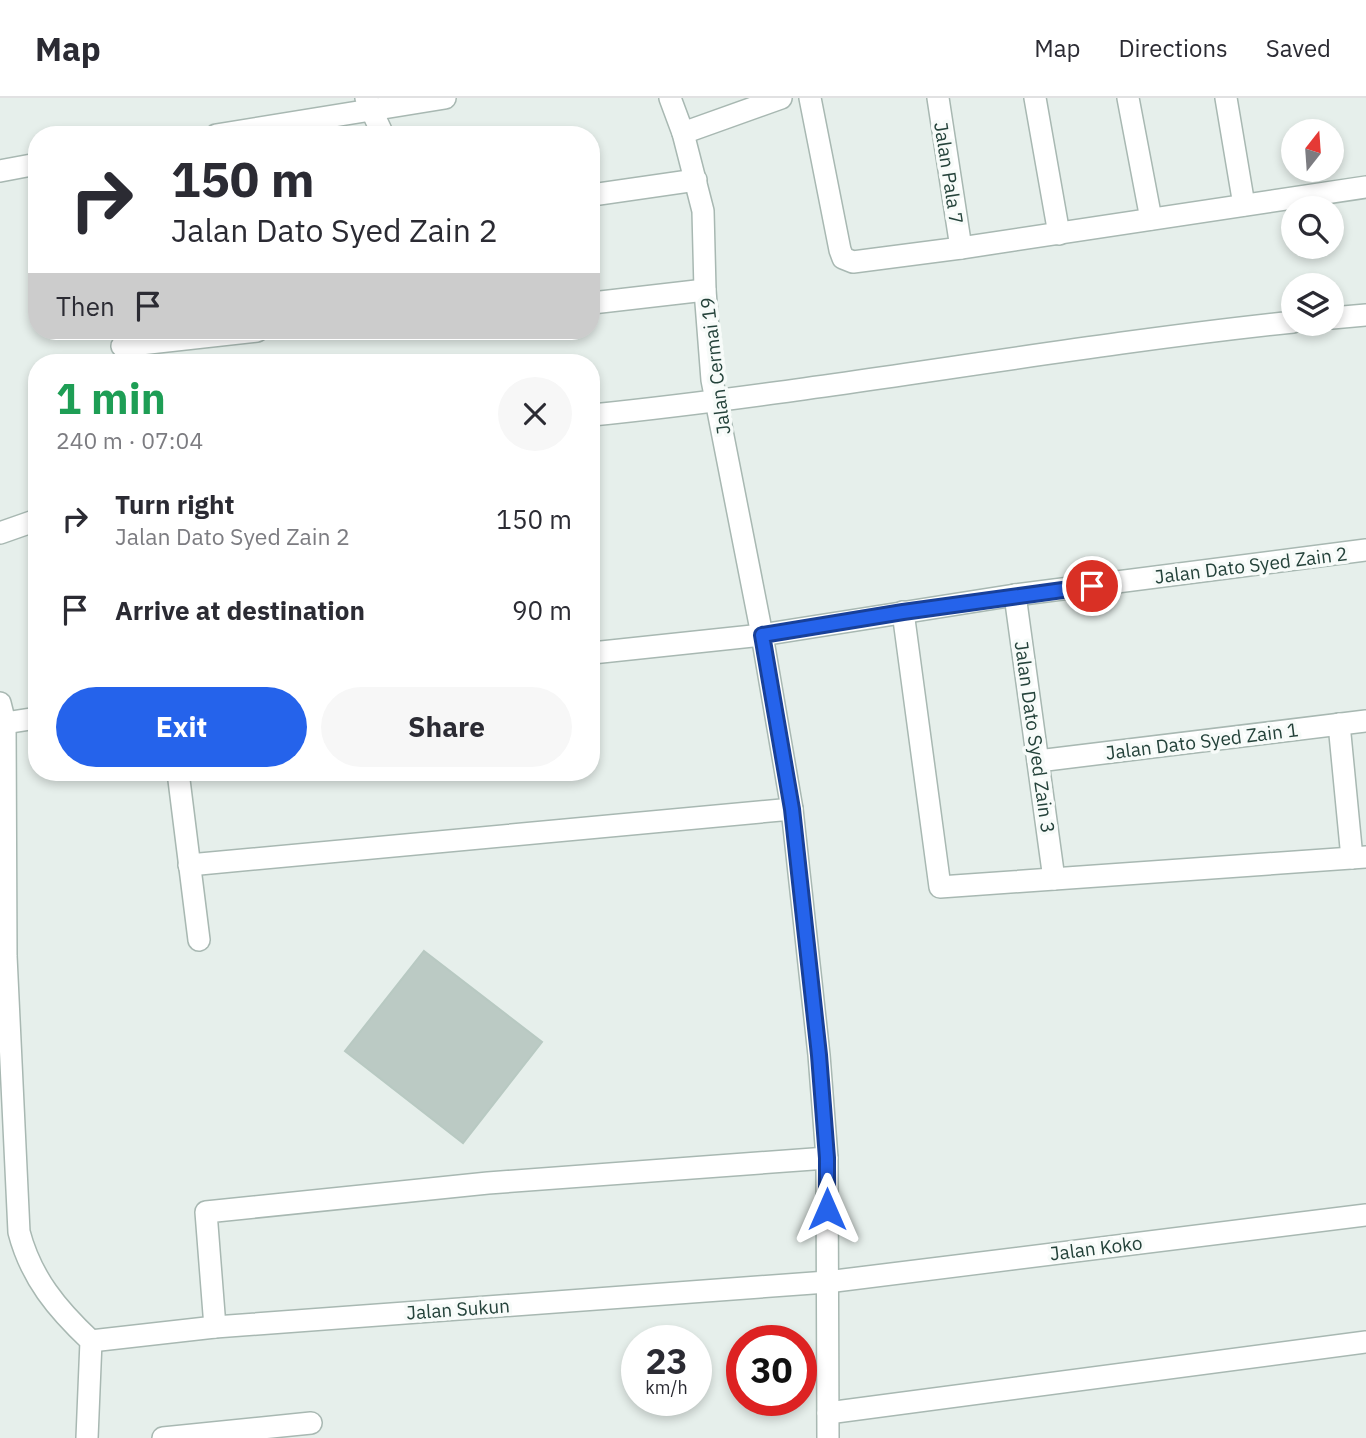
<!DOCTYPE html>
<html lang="en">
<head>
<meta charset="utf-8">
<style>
  :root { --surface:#fff; --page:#f7f7f7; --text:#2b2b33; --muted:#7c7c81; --line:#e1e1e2; --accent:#2563eb }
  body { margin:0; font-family:"IBM Plex Sans",sans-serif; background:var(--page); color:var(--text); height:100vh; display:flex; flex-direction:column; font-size:26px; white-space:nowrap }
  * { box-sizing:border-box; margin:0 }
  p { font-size:23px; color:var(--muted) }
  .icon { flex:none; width:38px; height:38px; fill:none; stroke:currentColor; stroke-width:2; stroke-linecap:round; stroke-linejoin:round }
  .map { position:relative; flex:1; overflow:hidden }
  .sheet { position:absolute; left:28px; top:256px; width:572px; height:427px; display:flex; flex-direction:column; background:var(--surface); border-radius:28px; box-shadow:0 4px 10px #0003 }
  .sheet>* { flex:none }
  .hud { position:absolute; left:28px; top:28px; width:572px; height:214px; border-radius:28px; box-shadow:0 4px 10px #0003; background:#fff; color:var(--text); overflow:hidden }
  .needle { width:46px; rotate:17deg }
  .fabs { position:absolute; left:1281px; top:21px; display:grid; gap:14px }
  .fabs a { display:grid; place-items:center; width:63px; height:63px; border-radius:50%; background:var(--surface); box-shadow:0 4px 10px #0003; font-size:35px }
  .speed { position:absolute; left:621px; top:1227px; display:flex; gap:14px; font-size:35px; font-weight:700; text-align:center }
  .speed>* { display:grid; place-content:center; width:91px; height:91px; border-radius:50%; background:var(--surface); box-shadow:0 4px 10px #0003; line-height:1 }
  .speed small { font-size:18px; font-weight:400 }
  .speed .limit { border:10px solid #d22; background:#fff; color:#111 }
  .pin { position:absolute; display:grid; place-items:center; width:60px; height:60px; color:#fff; margin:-30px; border:4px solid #fff; border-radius:50%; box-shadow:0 2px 7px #0007 }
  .me { position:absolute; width:77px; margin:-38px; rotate:0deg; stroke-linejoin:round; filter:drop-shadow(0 0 5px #0008) }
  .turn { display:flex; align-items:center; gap:24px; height:147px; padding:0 28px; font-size:32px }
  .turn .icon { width:91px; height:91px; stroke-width:2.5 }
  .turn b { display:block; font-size:49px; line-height:60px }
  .then { display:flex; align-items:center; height:66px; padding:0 28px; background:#0003; gap:14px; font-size:26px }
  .round { display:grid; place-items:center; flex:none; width:74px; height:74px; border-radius:37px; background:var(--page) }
  .overview { display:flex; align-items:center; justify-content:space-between; height:119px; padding:0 28px }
  h1 { font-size:42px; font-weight:800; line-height:52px; color:#1e9e55 }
  .primary-button { display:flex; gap:14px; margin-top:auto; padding:14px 28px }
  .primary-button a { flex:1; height:80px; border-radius:42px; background:var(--accent); color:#fff; font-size:28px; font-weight:800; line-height:80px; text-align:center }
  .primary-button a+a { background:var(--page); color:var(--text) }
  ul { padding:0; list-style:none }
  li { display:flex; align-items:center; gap:21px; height:91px; padding:0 28px }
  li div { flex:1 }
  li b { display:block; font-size:26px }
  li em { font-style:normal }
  header { display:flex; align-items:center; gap:42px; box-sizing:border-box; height:98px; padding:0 35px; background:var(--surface); border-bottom:2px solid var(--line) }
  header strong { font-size:33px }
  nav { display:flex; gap:38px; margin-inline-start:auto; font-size:24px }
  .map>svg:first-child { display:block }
  .building { fill:#bbcac4; stroke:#b8c9c2; stroke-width:2 }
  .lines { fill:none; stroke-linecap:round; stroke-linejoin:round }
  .minor-casing { stroke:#a8b8b2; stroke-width:24 }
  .minor { stroke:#fff; stroke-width:21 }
  .route-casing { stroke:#184099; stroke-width:18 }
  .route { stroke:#2563eb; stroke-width:12 }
  .labels { text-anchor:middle; stroke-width:7; stroke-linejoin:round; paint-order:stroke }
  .street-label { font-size:19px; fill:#24423a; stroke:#f7fbf9 }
</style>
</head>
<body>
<header>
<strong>Map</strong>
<nav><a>Map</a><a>Directions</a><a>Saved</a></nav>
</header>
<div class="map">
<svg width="1366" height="1340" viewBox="0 0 1366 1340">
  <rect width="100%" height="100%" fill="#e6efeb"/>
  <polygon class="building" points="424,853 542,944 463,1045 345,953"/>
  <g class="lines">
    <g class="minor-casing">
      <g id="minor">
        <polyline points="366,0 383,37"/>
        <polyline points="670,0 683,35 703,113 705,192 712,282 762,537 792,711 819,957 827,1060 828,1340"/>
        <polyline points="810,0 840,152 843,160 853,164 961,150 1366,89"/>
        <polyline points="938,0 961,150"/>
        <polyline points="1035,0 1059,136"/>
        <polyline points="1128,0 1151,121"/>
        <polyline points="1226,0 1244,107"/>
        <polyline points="683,35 781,0"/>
        <polyline points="216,37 445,0"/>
        <polyline points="0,73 37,66"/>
        <polyline points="592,97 696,82"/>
        <polyline points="592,205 705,192"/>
        <polyline points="1332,220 1366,217"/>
        <polyline points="122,248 257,233"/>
        <path d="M 592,317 C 826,293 1058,249 1293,224"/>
        <polyline points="0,435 37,422"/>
        <polyline points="1015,497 1054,781"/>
        <polyline points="903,514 940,789 1366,759"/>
        <polyline points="592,555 762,537 1015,497 1366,452"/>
        <path d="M 0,605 L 5,625 L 6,858 L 19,1134 C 31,1180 57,1211 91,1243 L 87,1340"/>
        <polyline points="5,625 37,620"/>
        <polyline points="1339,626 1352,760"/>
        <polyline points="1038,663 1366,623"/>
        <polyline points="178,674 199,842"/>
        <polyline points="189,767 792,711"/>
        <polyline points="215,1229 206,1114 488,1085 827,1060"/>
        <polyline points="91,1243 215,1229 827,1184 1366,1117"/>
        <polyline points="828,1315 1366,1244"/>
        <polyline points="163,1340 311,1325"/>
      </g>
    </g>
    <use href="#minor" class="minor"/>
  </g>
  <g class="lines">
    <g class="route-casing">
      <polyline id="route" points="827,1111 827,1060 819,957 792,711 762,537 903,514 1092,488"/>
    </g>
    <use href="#route" class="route"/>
  </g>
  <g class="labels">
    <g class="street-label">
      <text transform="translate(949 75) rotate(81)" y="7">Jalan Pala 7</text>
      <text transform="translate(715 268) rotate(-97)" y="7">Jalan Cermai 19</text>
      <text transform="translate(1251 467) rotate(-7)" y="7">Jalan Dato Syed Zain 2</text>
      <text transform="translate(1035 639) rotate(82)" y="7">Jalan Dato Syed Zain 3</text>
      <text transform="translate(1202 643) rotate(-7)" y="7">Jalan Dato Syed Zain 1</text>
      <text transform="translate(1096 1150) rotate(-7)" y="7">Jalan Koko</text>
      <text transform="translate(458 1211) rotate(-4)" y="7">Jalan Sukun</text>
    </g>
  </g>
</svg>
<div class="fabs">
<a><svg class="needle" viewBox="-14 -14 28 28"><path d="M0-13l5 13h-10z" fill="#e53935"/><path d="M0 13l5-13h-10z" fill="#7c7c81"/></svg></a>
<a><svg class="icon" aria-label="search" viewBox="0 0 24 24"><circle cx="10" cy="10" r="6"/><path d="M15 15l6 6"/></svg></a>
<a><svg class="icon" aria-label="layers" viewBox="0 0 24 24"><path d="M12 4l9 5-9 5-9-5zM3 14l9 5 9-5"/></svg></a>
</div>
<div class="speed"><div>23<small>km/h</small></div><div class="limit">30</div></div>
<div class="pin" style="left:1092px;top:488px;background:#d93025"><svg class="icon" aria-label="arrive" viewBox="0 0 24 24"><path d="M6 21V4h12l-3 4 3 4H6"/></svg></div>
<svg class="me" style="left:827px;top:1111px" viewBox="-20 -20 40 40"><path d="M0-17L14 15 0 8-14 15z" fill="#2563eb" stroke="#fff" stroke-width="4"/></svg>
<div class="hud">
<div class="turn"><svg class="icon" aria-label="right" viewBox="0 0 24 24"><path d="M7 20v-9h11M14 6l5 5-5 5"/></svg><div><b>150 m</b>Jalan Dato Syed Zain 2</div></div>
<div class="then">Then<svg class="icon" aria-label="arrive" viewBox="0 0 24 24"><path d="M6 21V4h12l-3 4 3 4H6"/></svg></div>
</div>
<section class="sheet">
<div class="overview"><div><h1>1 min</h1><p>240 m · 07:04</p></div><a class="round"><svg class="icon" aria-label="close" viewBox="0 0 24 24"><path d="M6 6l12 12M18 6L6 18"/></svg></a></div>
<ul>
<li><svg class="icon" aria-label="right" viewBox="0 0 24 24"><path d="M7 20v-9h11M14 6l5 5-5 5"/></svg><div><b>Turn right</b><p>Jalan Dato Syed Zain 2</p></div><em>150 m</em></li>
<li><svg class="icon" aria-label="arrive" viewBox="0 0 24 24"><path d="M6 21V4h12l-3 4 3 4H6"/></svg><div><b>Arrive at destination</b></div><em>90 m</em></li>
</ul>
<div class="primary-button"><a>Exit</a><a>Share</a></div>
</section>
</div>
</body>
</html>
